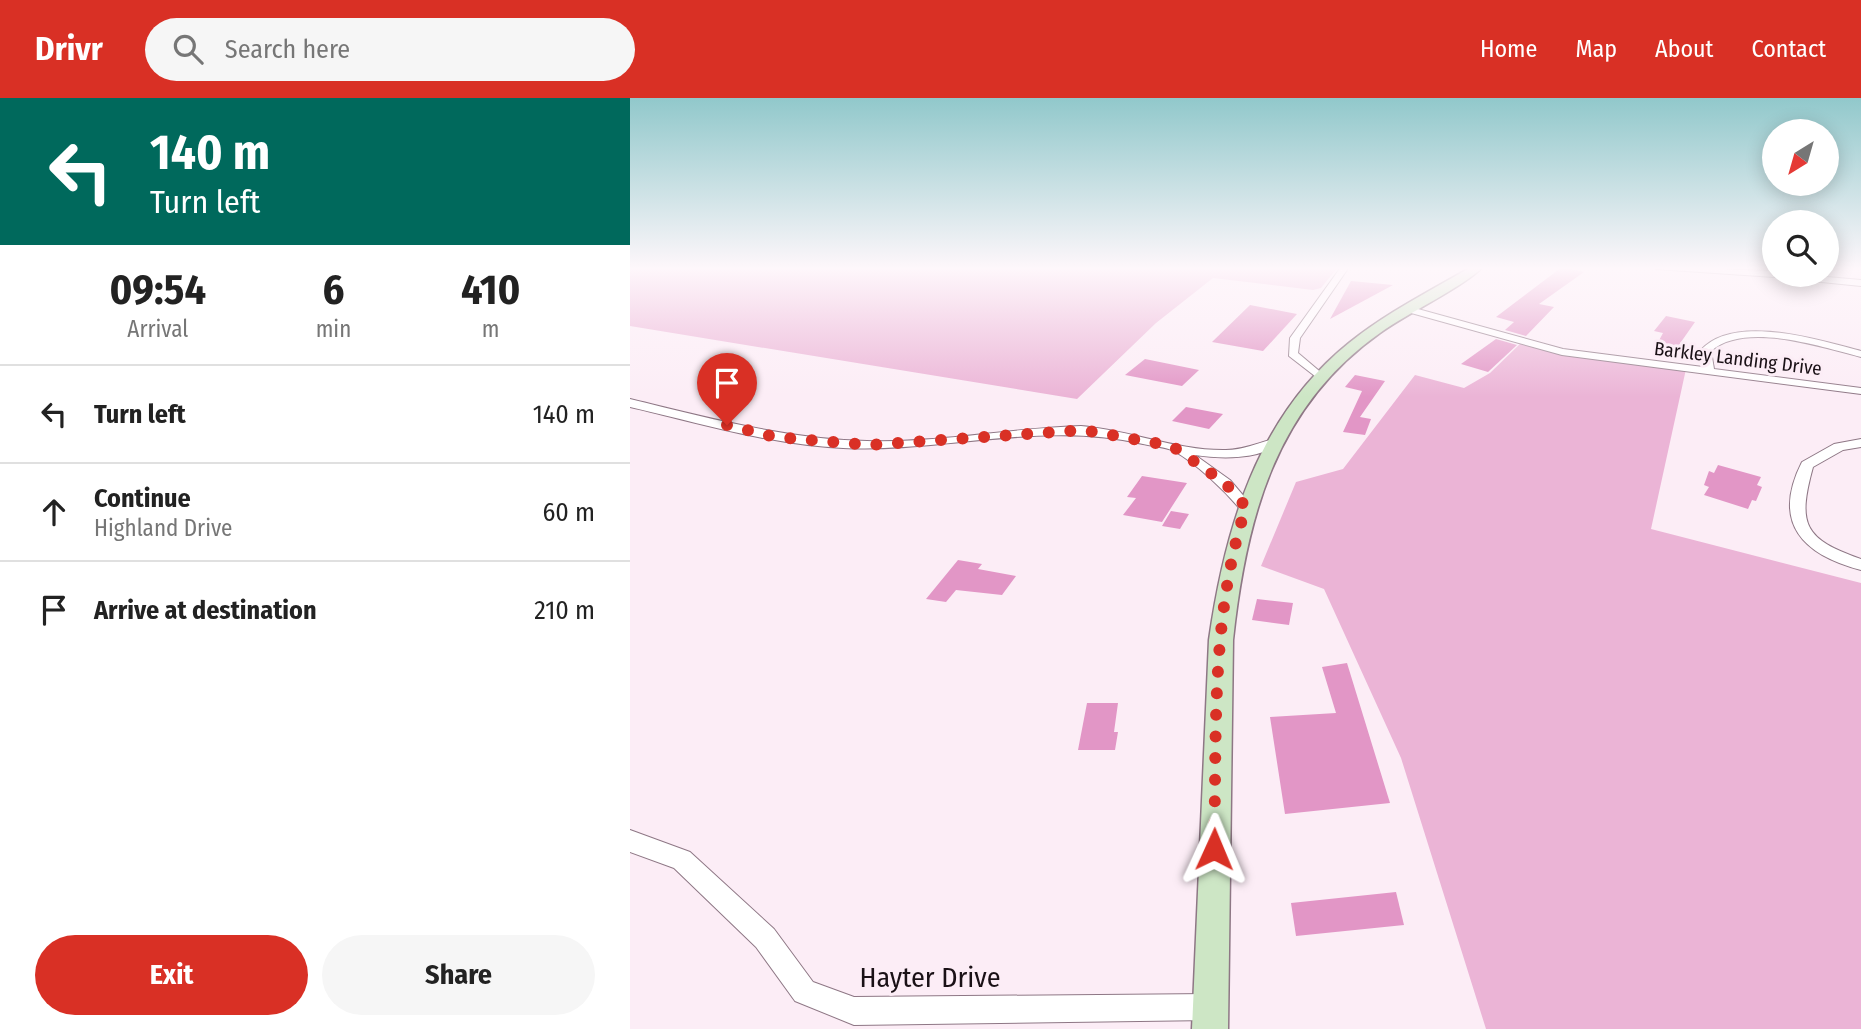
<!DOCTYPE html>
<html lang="en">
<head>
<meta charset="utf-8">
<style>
  :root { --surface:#fff; --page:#f6f6f6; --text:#222; --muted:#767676; --line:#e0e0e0; --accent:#d93025 }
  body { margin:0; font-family:"Fira Sans Condensed",sans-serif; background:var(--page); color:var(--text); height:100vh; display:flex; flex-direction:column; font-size:26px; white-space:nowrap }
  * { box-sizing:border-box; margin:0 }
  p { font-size:23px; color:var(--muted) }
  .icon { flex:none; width:38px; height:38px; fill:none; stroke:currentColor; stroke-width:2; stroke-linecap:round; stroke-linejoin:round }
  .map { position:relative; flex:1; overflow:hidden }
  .details { display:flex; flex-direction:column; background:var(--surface); width:630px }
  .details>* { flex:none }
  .top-card { background:#00695c; color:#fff; overflow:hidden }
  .needle { width:46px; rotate:217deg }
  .controls { position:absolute; left:1132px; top:21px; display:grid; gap:14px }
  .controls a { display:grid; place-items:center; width:77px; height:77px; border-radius:50%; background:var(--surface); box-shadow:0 4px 18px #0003; font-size:35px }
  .pin { position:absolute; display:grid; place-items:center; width:60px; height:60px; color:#fff; margin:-72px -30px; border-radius:50% 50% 50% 0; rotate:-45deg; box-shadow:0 0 7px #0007 }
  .pin .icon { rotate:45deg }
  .me { position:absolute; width:77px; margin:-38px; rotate:1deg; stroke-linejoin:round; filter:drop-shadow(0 0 5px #0008) }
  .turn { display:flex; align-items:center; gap:24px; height:147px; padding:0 35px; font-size:32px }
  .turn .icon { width:91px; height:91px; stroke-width:2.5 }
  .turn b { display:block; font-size:49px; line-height:60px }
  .eta { display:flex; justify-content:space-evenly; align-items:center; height:119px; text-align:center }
  .eta b { font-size:42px; font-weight:700; line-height:49px }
  .action { display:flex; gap:14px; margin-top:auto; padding:14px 35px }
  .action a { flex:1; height:80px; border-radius:42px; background:var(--accent); color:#fff; font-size:28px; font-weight:700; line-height:80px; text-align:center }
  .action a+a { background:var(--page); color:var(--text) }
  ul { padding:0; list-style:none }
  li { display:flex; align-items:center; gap:21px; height:98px; padding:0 35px; border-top:2px solid var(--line) }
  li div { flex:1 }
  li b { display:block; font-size:26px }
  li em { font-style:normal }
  header { display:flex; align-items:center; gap:42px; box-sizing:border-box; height:98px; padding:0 35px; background:var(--accent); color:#fff }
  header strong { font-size:33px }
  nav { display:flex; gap:38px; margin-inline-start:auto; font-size:24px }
  .search { width:490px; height:63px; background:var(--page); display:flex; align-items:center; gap:18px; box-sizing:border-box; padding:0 24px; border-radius:38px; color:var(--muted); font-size:26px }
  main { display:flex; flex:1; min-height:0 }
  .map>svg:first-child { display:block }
  .green { fill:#ebb4d6 }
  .building { fill:#e296c6 }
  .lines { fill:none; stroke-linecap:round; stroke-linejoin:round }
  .minor-casing { stroke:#8e7785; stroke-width:2 }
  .secondary-casing { stroke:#8e7785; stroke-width:3 }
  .minor { fill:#fff; fill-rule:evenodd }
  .secondary { fill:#cde6c5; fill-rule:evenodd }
  .route { stroke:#d93025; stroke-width:12; stroke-dasharray:0 21.6 }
  .labels { text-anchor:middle; stroke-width:6; stroke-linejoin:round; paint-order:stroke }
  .far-street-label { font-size:19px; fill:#1a1116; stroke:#fcedf6 }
  .near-street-label { font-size:28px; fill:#1a1116; stroke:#fcedf6 }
</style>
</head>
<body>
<header>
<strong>Drivr</strong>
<div class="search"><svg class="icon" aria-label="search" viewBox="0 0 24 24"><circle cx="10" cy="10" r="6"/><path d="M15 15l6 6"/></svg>Search here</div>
<nav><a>Home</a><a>Map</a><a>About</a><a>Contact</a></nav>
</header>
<main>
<section class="details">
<div class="top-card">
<div class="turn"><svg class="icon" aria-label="left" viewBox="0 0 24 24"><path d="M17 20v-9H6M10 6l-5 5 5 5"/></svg><div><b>140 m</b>Turn left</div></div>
</div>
<div class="eta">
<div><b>09:54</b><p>Arrival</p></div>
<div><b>6</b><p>min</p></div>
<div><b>410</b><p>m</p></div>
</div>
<ul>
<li><svg class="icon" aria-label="left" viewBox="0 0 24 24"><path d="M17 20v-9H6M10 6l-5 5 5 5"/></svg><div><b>Turn left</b></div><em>140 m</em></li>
<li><svg class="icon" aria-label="ahead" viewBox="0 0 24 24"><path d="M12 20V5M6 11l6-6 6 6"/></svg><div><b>Continue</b><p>Highland Drive</p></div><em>60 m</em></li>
<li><svg class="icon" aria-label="arrive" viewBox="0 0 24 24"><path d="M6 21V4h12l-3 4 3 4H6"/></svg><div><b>Arrive at destination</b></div><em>210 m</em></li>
</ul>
<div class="action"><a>Exit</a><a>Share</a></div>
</section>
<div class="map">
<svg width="1231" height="931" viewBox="0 0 1231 931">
  <rect width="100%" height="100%" fill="#fcedf6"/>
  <g class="green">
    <polygon points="0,169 708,169 691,190 683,192 583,180 526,225 447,301 0,228"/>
    <polygon points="893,243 932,254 1056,271 1021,431 1231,485 1231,931 856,931 771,660 694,491 631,468 666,384 713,371 785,277 834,290 860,275"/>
  </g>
  <g class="building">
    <polygon points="932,169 954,174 909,206 924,209 896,238 875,232 884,224 866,219"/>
    <polygon points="721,183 763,187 700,221"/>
    <polygon points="620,207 667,216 633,253 582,244"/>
    <polygon points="1036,218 1065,224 1044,254 1025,250 1033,235 1024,233"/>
    <polygon points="866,241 887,247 858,274 831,266"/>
    <polygon points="515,261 569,272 552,288 495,277"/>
    <polygon points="725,277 755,283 730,319 741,321 735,337 713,334 732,293 715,289"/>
    <polygon points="556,309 593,316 579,331 542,323"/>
    <polygon points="1088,367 1131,379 1127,387 1132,389 1126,403 1122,402 1118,411 1074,397 1079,389 1074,387 1079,373 1084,375"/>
    <polygon points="512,378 557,385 532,424 493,417 506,400 497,399"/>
    <polygon points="541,413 559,416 550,431 532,428"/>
    <polygon points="328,462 352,466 348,471 386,478 372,497 326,492 316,504 296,501"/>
    <polygon points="627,501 663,505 659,527 622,522"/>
    <polygon points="717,565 760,705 655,716 640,619 706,615 692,569"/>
    <polygon points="457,605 488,605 484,634 488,634 485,652 448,652"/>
    <polygon points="766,794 774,827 666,838 661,805"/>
  </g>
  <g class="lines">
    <g class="minor-casing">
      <g id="minor">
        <polygon points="711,169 719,169 670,240 668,255 694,277 696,279 690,282 659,258 660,240"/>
        <polygon points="1022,169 1144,173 1144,177 1148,177 1144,179 1026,171"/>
        <polygon points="1148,177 1175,177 1231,182 1231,188 1152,180"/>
        <path d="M 777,208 L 933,251 L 1073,269 L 1071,252 C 1104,215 1189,242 1231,253 L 1231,259 C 1192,249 1115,223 1081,253 L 1084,271 L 1231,290 L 1231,296 L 932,257 L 774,213 L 772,211 Z"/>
        <path d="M 0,301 C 78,320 156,341 237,343 C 309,345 380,330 451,328 C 500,332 547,353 596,352 C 613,352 628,345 644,341 L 650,345 C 629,362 591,361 565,357 L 600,382 L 623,409 L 616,413 L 611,412 C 594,392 567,366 544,353 C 536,349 522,348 513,346 C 414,322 313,355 213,350 C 141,347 70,325 0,309 Z"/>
        <path d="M 1231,341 L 1231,349 L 1213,352 L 1183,369 C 1167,427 1174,441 1231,461 L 1231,472 C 1173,457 1141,425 1172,364 L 1204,346 Z"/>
        <polygon points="0,732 60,754 144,831 183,884 224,899 580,896 590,899 593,909 590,919 580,922 224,927 165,903 126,849 44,770 0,754"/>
      </g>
    </g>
    <g class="secondary-casing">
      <path id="secondary" d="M 841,169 L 853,169 C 830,191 779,214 750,235 C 645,309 616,421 603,542 L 598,931 L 562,931 L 579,542 C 595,430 627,319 719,245 C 756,215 800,193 841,169 Z"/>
    </g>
    <use href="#minor" class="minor"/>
    <use href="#secondary" class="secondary"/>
  </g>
  <linearGradient id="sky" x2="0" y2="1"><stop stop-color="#91c8cb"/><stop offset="0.57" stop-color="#fef7fb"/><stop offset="1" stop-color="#fef7fb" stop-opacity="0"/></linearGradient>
  <rect width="1231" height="299" fill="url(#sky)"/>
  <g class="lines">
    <path class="route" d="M 97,327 L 145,339 L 239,347 L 454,332 L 542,348 L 595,385 L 616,409 C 580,519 587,637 584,751"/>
  </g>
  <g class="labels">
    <g class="far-street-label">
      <text transform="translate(1108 260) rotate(7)" y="7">Barkley Landing Drive</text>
    </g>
    <g class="near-street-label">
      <text x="300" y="889">Hayter Drive</text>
    </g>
  </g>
</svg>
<div class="controls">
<a><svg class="needle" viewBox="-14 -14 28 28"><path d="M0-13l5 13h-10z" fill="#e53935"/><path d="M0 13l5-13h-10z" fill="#767676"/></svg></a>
<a><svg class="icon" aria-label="search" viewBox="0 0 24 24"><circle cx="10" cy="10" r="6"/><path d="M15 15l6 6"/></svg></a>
</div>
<div class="pin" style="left:97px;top:327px;background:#d93025"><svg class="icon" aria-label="arrive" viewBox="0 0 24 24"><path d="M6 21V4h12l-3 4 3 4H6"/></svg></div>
<svg class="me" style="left:584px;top:751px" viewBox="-20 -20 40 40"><path d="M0-17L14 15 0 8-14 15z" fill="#d93025" stroke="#fff" stroke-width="4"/></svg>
</div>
</main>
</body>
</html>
